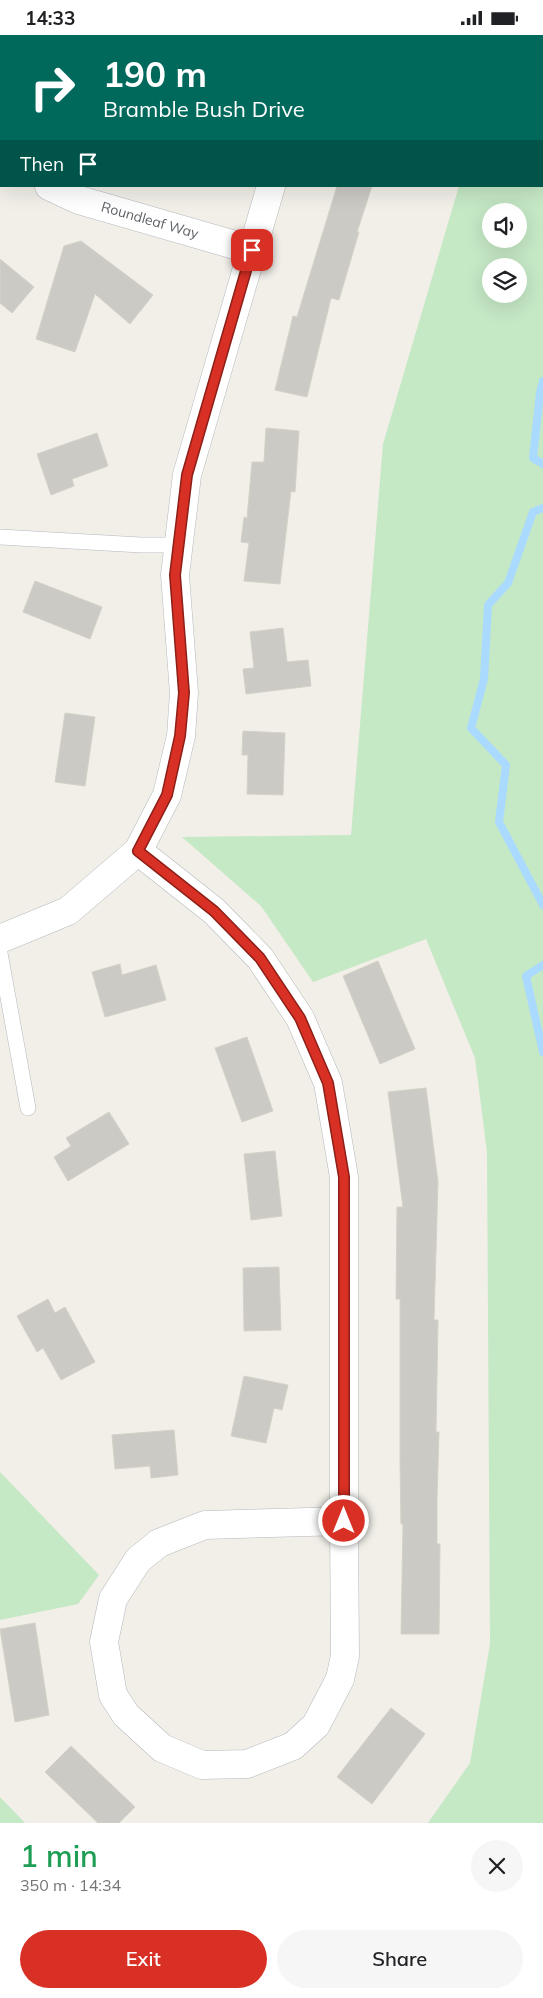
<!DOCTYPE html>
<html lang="en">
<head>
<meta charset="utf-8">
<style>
  :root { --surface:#fff; --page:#f6f6f6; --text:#202124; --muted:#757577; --accent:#d93025 }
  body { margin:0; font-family:Mulish,sans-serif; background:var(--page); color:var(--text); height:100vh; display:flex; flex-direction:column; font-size:19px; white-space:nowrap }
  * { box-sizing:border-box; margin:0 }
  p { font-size:16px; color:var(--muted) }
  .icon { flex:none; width:28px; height:28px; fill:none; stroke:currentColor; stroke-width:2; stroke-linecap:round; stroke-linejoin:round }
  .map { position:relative; height:1788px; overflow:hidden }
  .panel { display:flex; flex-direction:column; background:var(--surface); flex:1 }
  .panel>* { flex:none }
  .banner { position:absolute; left:0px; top:0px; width:544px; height:152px; box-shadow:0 5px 20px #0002; background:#00695c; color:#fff; overflow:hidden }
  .buttons { position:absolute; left:482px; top:168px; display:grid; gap:10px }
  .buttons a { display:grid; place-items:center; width:45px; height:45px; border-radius:50%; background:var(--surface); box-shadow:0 5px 20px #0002; font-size:25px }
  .pin { position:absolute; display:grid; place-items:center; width:42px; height:42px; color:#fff; margin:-21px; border-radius:10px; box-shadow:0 2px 8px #0006 }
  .me { position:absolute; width:55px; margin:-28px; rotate:0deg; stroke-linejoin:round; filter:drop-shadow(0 0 4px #0008) }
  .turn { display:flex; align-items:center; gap:18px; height:105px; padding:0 20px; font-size:22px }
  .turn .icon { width:65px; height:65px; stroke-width:2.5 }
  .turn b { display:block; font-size:35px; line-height:42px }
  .then { display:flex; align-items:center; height:48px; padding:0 20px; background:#0003; gap:10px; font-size:19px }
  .round { display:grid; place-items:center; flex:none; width:52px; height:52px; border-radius:26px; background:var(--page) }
  .summary { display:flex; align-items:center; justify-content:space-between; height:85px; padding:0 20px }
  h1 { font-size:30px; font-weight:600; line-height:38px; color:#1e9e55 }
  .primary-button { display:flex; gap:10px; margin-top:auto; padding:10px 20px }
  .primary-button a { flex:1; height:58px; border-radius:30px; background:var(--accent); color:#fff; font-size:20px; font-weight:600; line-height:58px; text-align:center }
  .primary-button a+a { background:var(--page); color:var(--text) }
  .status { display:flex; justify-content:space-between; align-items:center; height:35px; padding:0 25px; background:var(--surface); direction:ltr }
  .status svg { height:14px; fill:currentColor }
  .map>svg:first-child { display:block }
  .green { fill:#c5e8c5; fill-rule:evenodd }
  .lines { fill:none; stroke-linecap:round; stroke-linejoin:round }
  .stream { stroke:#aadaff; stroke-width:8 }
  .building { fill:#cccac5; stroke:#d6d1c6 }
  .lane-casing { stroke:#b5b8bc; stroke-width:16 }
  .street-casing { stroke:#b5b8bc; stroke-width:29 }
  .lane { stroke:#fff; stroke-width:15 }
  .street { stroke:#fff; stroke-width:28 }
  .route-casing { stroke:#8d1f18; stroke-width:12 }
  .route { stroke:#d93025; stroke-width:9 }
  .labels { text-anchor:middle; stroke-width:4.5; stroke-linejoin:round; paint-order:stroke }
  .street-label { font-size:14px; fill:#5f6368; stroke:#fff }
</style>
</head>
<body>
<div class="status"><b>14:33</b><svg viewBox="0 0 49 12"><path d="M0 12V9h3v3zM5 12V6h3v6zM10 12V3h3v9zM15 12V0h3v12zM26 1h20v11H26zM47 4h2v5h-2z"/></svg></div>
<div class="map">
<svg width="543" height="1788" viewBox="0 0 543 1788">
  <rect width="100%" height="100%" fill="#f1efe8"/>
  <g class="green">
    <path d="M 505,0 L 543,0 L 543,1788 L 428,1788 L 470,1728 L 490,1609 L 487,1117 L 475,1023 L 426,904 L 313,947 L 261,871 L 182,802 L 351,800 L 383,409 L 459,151 L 542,151 L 542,1 ZM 491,176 L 519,176 L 519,204 L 491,204 ZM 491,231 L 519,231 L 519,259 L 491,259 Z"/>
    <polygon points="0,1437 99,1540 78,1569 0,1585"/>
    <polygon points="0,1762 25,1788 0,1788"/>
  </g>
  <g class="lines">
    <g class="stream">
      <polyline points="543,346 540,358 533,423 543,429"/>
      <polyline points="543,473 533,477 508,548 488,570 484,644 471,693 506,730 499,787 543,870"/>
      <polyline points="543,930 526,941 543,1017"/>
    </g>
  </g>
  <g class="building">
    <polygon points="337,151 372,151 357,197 359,197 339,265 331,263 307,362 275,355 293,281 297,282"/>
    <polygon points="81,206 153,260 130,289 95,259 75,317 36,304 64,211"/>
    <polygon points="0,224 34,252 12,278 0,268"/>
    <polygon points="266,393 299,396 295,457 291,456 280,549 244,546 249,508 241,507 244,482 247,483 252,427 264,427"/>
    <polygon points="97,398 108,431 72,444 74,451 51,460 37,419"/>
    <polygon points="35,546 102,572 90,604 23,577"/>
    <polygon points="283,593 287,627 308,625 311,651 246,659 243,634 254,633 250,597"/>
    <polygon points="65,678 95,682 85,751 55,747"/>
    <polygon points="243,696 285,698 283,760 247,759 248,720 242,720"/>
    <polygon points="378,926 415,1014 380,1029 343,941"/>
    <polygon points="120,929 122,940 156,930 166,965 105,982 92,937"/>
    <polygon points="247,1002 273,1076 242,1087 215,1013"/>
    <polygon points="426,1053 438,1147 434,1285 438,1285 436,1397 439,1397 437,1464 437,1509 440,1509 439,1599 401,1599 403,1489 401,1489 400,1426 400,1264 396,1264 397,1172 403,1172 388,1057"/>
    <polygon points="109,1077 129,1109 68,1146 54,1122 71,1111 66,1103"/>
    <polygon points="275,1116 282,1181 251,1185 244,1119"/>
    <polygon points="279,1232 281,1295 244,1296 243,1233"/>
    <polygon points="48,1264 55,1278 65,1272 95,1327 61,1345 43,1313 37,1317 17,1281"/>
    <polygon points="244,1341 288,1350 282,1375 274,1373 266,1408 231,1401"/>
    <polygon points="174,1395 178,1440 151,1443 150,1431 115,1434 112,1400"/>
    <polygon points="35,1588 49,1680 15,1687 0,1594"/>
    <polygon points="391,1673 425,1699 372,1769 337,1742"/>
    <polygon points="71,1711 135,1772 119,1788 98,1788 45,1737"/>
  </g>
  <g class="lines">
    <g class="lane-casing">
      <g id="lane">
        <polyline points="0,502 141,510 179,510"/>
        <polyline points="0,918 28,1073"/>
      </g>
    </g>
    <g class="street-casing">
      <g id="street">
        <polyline points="316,1 316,0"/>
        <polyline points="0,93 1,96"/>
        <polyline points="49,151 79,165 252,215"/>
        <polyline points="138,816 214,876 260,923 300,983 328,1048 344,1142 344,1486"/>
        <polyline points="0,904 68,876 138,816 167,760 181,701 184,658 175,540 187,440 271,151"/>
        <polygon points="344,1486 345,1621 340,1644 316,1690 293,1711 247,1729 202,1730 162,1713 126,1680 113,1660 104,1607 113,1564 138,1525 159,1508 205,1490"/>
      </g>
    </g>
    <use href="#lane" class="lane"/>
    <use href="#street" class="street"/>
  </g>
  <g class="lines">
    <g class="route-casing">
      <polyline id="route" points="252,215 187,440 175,540 184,658 180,701 167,760 138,816 214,876 260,923 300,983 328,1048 344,1142 344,1486"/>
    </g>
    <use href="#route" class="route"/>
  </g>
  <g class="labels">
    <g class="street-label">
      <text transform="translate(150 185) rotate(16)" y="5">Roundleaf Way</text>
    </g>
  </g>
</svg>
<div class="buttons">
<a><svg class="icon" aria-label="sound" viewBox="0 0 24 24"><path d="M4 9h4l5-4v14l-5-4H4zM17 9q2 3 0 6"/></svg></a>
<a><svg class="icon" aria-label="layers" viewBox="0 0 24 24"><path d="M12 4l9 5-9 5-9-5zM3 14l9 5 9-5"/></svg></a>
</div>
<div class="pin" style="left:252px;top:215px;background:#d93025"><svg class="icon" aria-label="arrive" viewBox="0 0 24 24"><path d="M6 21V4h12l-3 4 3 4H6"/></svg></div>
<svg class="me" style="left:344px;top:1486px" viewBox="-20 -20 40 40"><circle r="17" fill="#d93025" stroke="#fff" stroke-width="3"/><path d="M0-11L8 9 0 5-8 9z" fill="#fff"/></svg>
<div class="banner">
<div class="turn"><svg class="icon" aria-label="right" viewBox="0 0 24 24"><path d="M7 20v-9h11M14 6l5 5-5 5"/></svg><div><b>190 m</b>Bramble Bush Drive</div></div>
<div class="then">Then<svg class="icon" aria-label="arrive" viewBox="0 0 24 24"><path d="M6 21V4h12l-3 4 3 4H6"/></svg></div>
</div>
</div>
<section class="panel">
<div class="summary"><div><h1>1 min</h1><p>350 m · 14:34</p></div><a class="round"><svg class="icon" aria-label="close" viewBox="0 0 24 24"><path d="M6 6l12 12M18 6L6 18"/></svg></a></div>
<div class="primary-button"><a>Exit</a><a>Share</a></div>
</section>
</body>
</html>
